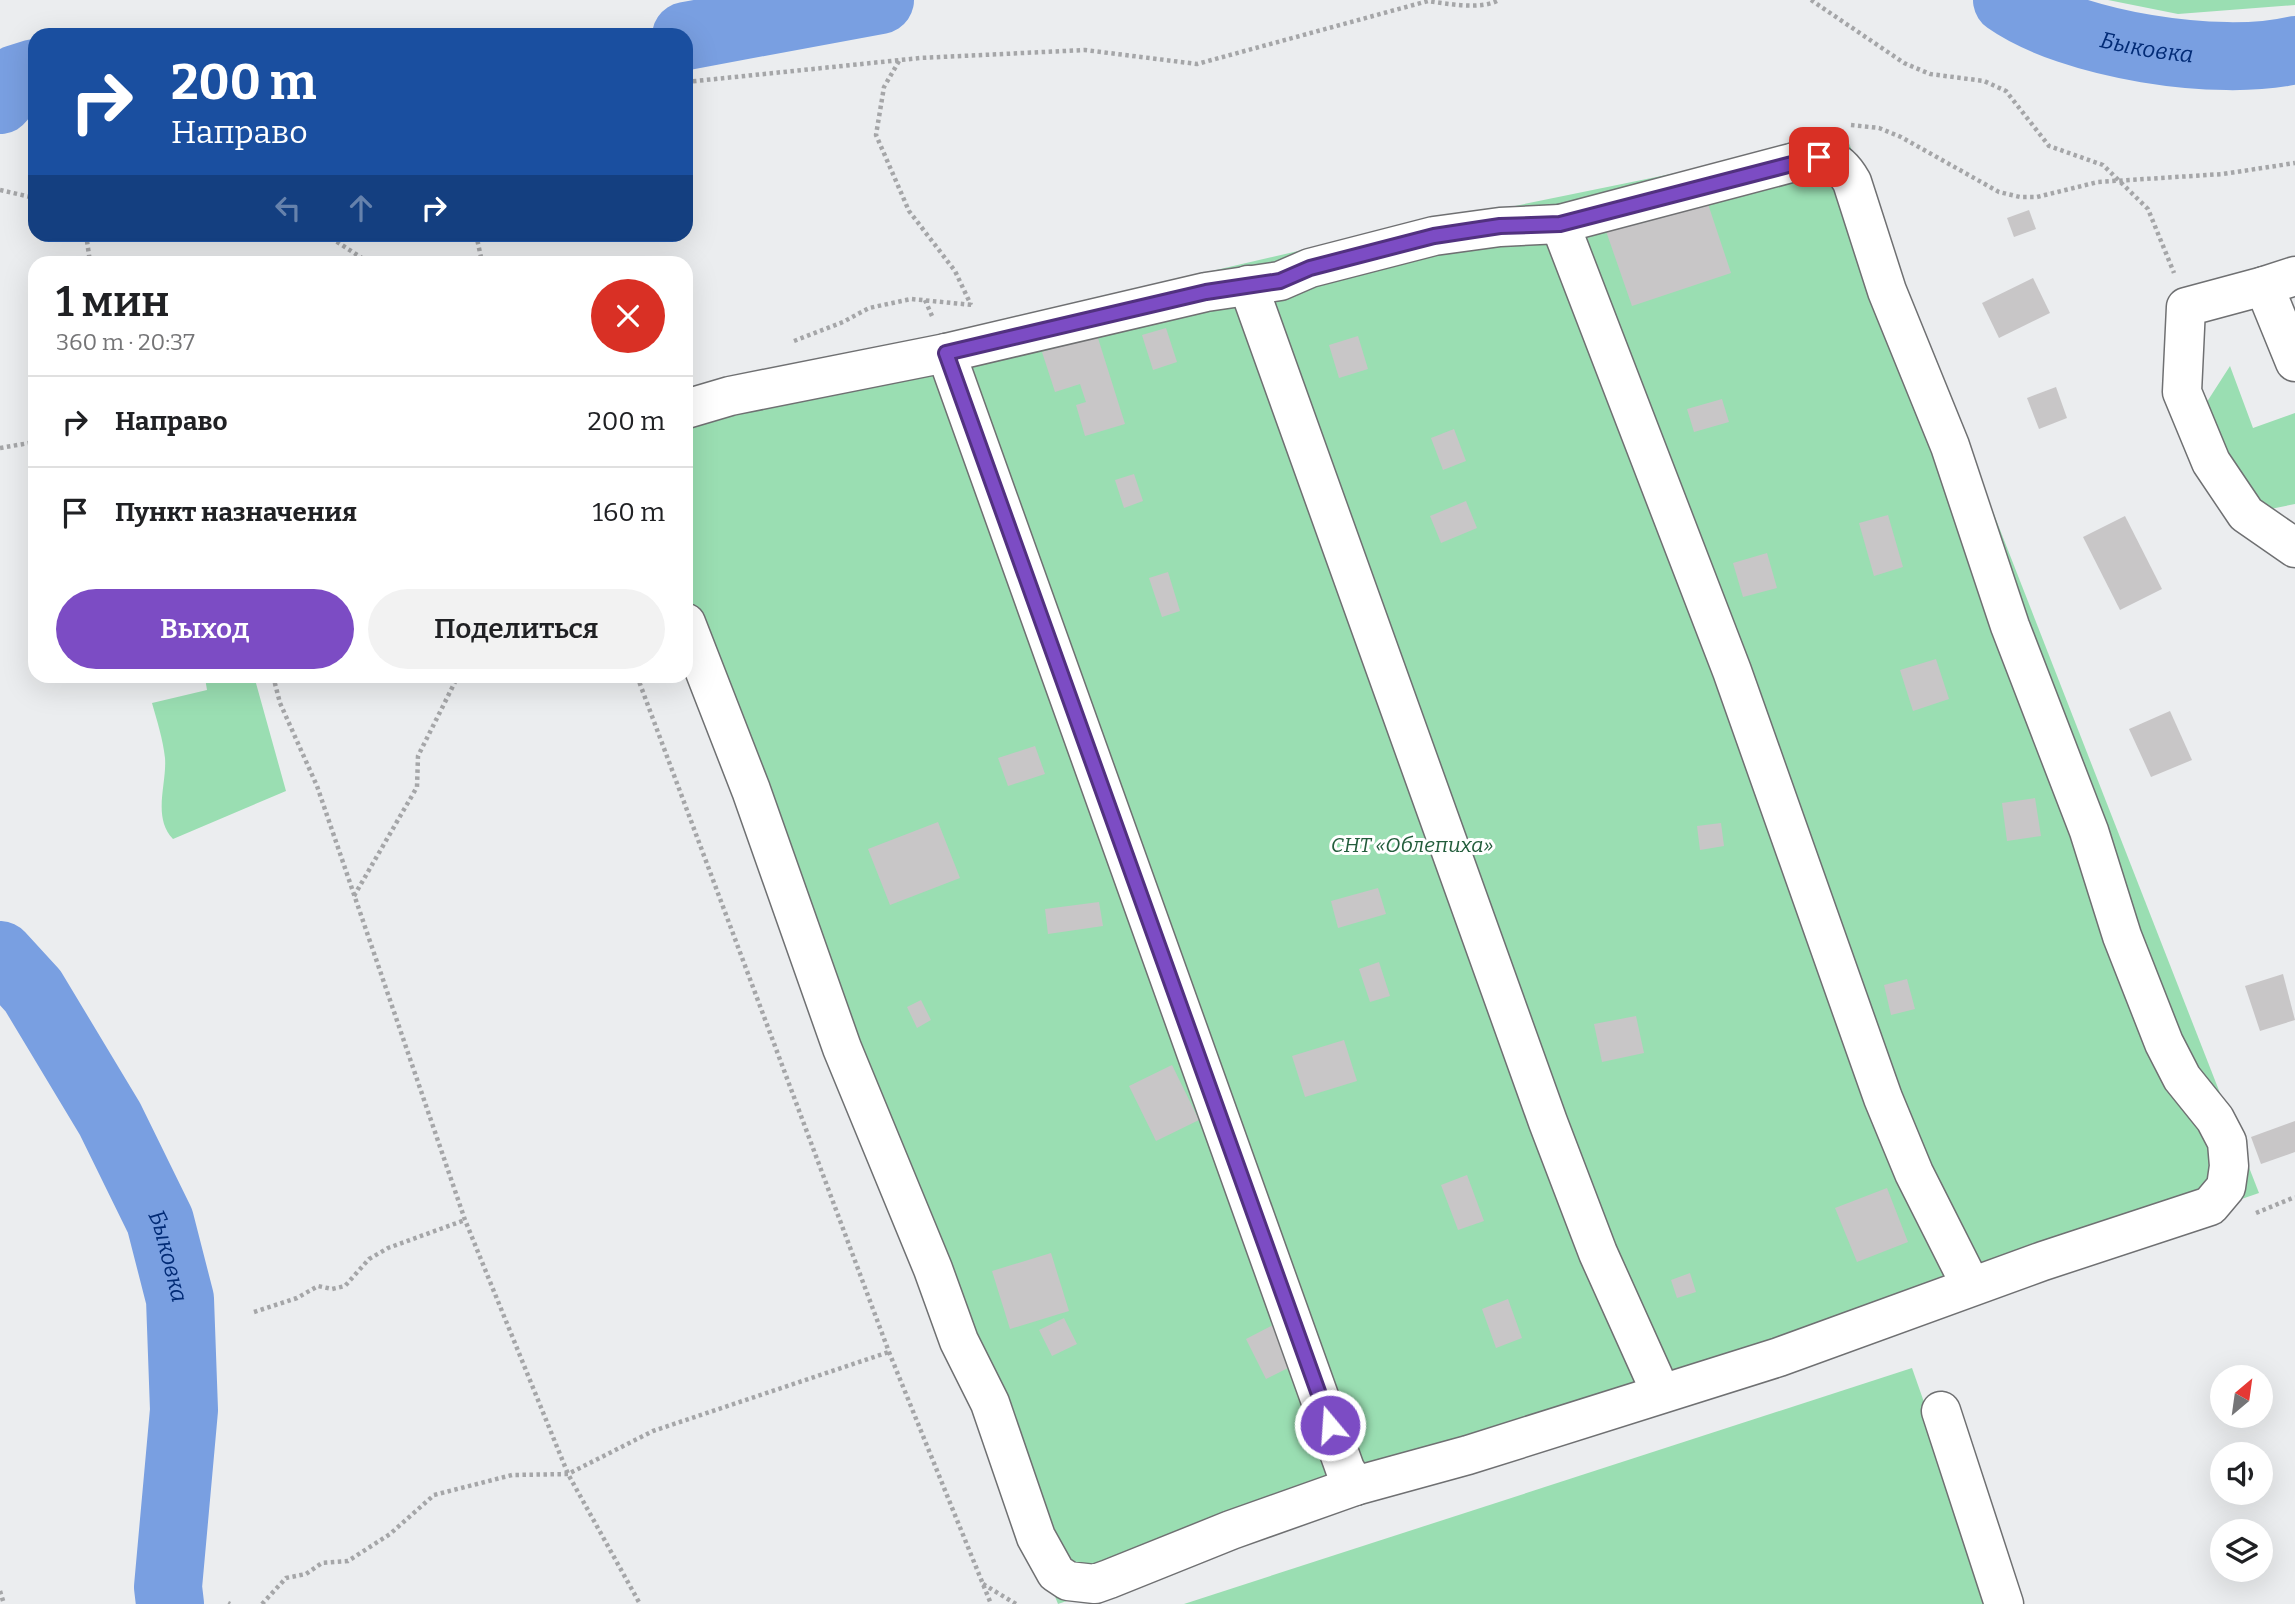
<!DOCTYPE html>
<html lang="ru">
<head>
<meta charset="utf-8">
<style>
  :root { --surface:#fff; --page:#f2f2f2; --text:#202124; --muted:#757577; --line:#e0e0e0; --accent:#7c4cc4 }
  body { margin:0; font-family:Bitter,serif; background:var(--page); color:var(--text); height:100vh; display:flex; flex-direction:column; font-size:26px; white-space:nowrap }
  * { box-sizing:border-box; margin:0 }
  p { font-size:23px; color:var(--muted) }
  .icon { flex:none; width:38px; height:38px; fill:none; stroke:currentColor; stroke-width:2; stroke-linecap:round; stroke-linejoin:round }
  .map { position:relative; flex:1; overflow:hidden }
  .panel { position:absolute; left:28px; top:256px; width:665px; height:427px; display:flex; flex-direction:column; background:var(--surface); border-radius:21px; box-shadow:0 7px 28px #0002 }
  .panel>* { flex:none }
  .banner { position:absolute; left:28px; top:28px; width:665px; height:214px; border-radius:21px; box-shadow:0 7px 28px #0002; background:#1a4fa0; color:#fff; overflow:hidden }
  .needle { width:46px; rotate:29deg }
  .controls { position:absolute; left:2210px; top:1365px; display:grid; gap:14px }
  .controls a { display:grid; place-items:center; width:63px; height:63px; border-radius:50%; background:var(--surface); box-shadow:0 7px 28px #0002; font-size:35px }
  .pin { position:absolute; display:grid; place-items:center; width:60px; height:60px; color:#fff; margin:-30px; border-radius:14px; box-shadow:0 4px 10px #0006 }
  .me { position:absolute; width:77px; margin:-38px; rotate:342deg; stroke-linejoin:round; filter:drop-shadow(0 0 5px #0008) }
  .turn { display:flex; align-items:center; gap:24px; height:147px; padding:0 28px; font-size:32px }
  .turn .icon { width:91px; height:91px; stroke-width:2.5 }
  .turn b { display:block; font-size:49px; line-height:60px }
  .lanes { display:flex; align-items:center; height:66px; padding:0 28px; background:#0003; justify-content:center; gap:35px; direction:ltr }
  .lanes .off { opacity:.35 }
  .round { display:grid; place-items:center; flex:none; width:74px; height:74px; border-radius:37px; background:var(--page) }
  .headline { display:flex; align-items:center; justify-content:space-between; height:119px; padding:0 28px }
  h1 { font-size:42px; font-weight:600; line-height:52px }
  .primary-button { display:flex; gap:14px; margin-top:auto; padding:14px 28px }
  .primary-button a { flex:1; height:80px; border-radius:42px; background:var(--accent); color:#fff; font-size:28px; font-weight:600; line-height:80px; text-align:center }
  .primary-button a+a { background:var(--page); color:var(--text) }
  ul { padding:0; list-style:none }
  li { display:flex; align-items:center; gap:21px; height:91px; padding:0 28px; border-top:2px solid var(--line) }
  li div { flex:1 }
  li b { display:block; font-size:26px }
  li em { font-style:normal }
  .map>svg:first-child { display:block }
  .green { fill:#9adeb2 }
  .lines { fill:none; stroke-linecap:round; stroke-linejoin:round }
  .river { stroke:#799fe1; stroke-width:68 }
  .building { fill:#c8c6c7 }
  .minor-casing { stroke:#6f7072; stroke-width:41 }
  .path { stroke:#a5a6a8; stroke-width:4.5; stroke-dasharray:3.5 3.5; stroke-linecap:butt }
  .minor { stroke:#fff; stroke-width:38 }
  .route-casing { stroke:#51317f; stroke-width:18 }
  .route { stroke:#7c4cc4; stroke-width:12 }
  .labels { text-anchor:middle; stroke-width:6; stroke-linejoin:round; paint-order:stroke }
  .park-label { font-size:21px; font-style:italic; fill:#235d3c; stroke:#fff }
  .water-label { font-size:23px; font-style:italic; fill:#022b76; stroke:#fff }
</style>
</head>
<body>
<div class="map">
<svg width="2295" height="1604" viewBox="0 0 2295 1604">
  <rect width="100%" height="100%" fill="#ebedef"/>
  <g class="green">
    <polygon points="2108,0 2295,0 2295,5 2178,14"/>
    <polygon points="1847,138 2259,1193 1058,1604 686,659 686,393 1324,245"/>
    <polygon points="2230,366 2253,428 2295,413 2295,504 2246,514 2194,422"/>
    <path d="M 212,676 L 254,676 L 286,791 L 173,839 C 152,817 167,784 165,758 C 163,739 157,721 152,703 L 207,690 L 205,678 Z"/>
    <polygon points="1912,1368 1995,1604 1184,1604"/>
  </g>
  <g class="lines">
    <g class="river">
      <path id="s1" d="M 2007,0 C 2071,45 2219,68 2295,50"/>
      <polyline points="686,36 880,0"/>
      <polyline points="0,100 16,79 35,73"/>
      <path id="s2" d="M 0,955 L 33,991 L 110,1119 L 160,1221 L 180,1299 L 184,1410 L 168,1587 L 170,1604"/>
    </g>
  </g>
  <g class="building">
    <polygon points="1706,198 1731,273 1632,306 1606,231"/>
    <polygon points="2029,210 2036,229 2014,237 2007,218"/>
    <polygon points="2033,278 2050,313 1999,338 1982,303"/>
    <polygon points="1166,328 1177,362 1153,370 1142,335"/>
    <polygon points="1097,335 1125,424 1085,436 1076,405 1086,402 1080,384 1055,392 1042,352"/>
    <polygon points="1358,336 1368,369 1339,378 1329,345"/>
    <polygon points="2056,387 2067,418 2039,429 2027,398"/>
    <polygon points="1722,399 1729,422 1694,432 1687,409"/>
    <polygon points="1454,429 1466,461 1443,470 1431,438"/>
    <polygon points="1134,474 1143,501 1124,508 1115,480"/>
    <polygon points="1466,501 1477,528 1441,543 1430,516"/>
    <polygon points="1888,515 1903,567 1874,576 1859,523"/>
    <polygon points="2125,516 2162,589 2120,610 2083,537"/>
    <polygon points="1767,553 1777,588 1743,597 1733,563"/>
    <polygon points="1168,572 1180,611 1162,617 1149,578"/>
    <polygon points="1936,659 1949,699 1913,711 1900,670"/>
    <polygon points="2170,711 2192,760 2151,777 2129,729"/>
    <polygon points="1035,746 1045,774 1008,786 998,758"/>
    <polygon points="2035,798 2041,836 2007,841 2002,803"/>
    <polygon points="938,822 960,878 890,905 868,849"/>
    <polygon points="1721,823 1724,846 1700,850 1697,826"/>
    <polygon points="1378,888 1386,914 1338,928 1331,901"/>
    <polygon points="1099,902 1103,926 1048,934 1045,909"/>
    <polygon points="1379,962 1390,996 1370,1002 1359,969"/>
    <polygon points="2283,974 2295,1020 2260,1031 2245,986"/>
    <polygon points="1907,979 1915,1009 1891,1015 1884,985"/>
    <polygon points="921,1000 931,1020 917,1028 907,1007"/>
    <polygon points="1636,1016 1644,1053 1602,1062 1594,1024"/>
    <polygon points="1344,1040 1357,1081 1305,1097 1292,1056"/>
    <polygon points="1172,1065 1199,1120 1156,1141 1129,1086"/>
    <polygon points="2295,1121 2295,1152 2261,1164 2251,1137"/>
    <polygon points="1467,1175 1484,1221 1458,1230 1441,1185"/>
    <polygon points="1887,1188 1908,1242 1857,1262 1835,1208"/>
    <polygon points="1051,1253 1069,1311 1010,1329 992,1271"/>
    <polygon points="1690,1273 1696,1292 1677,1298 1671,1280"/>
    <polygon points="1508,1299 1522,1338 1496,1348 1482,1309"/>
    <polygon points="1064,1318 1077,1344 1052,1356 1039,1330"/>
    <polygon points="1273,1325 1294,1365 1266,1379 1246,1339"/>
  </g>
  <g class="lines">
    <g class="minor-casing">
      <g id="minor">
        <polyline points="1560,224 1732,671 1883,1098 1914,1173 1971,1286"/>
        <polyline points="1248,285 1548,1122 1598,1253 1661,1393"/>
        <polyline points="2264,286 2295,276"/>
        <polyline points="946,353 1345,1469 1355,1486"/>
        <polyline points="2295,362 2264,286 2186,307 2182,392 2211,462 2246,514 2295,548"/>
        <path d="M 686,409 L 730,396 L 946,353 L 1206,292 L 1280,281 L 1310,268 L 1434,236 L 1500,227 L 1560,224 L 1791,163 C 1821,157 1835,152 1852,182 L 1887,291 L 1950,446 L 2010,626 L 2089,831 L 2122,936 L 2164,1043 L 2182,1078 L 2215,1119 L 2227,1142 L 2229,1166 L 2226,1187 L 2210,1206 L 2043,1261 L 1779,1357 L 1468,1455 L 1355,1486 L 1231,1530 L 1109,1579 L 1095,1584 L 1068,1581 L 1056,1573 L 1036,1537 L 990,1403 L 959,1341 L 933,1269 L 842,1048 L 751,790 L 686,623"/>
        <polyline points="1941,1411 2004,1604"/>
      </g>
    </g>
    <g class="path">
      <polyline points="1811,0 1904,63 1930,74 1984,81 2006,91 2049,146 2103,165 2148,209 2174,273"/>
      <polyline points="899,61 884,87 876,135 909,211 955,271 971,305"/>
      <path d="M 686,82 L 920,58 L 1085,50 L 1197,64 L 1428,1 C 1449,4 1481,10 1499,0"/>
      <polyline points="1851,125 1879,128 1901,137 1999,192 2020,197 2037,197 2098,182 2223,174 2295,163"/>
      <polyline points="0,190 35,198"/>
      <polyline points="86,234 90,262"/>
      <polyline points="325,234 368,262"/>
      <polyline points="476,234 482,262"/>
      <polyline points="925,300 932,316"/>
      <polyline points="794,341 843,322 869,308 911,299 973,305"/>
      <polyline points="0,448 35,442"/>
      <polyline points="273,676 280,703 317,786 465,1220 568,1474 640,1604"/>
      <polyline points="637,676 889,1352 991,1604"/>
      <polyline points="354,896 417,787 418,756 458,676"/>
      <polyline points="2256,1213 2295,1197"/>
      <polyline points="254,1312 297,1298 318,1286 332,1289 345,1286 369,1259 388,1248 465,1220"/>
      <polyline points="983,1584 1016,1604"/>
      <polyline points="0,1591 4,1604"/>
      <polyline points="228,1603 230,1604"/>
      <polyline points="262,1604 286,1578 306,1574 322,1563 348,1561 390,1534 434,1495 512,1475 568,1474 653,1431 889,1352"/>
    </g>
    <use href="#minor" class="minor"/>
  </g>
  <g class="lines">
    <g class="route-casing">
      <polyline id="route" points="1330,1425 946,353 1206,292 1280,281 1310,268 1434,236 1500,226 1560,224 1819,157"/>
    </g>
    <use href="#route" class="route"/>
  </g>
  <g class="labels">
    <g class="park-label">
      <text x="1412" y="852">СНТ «Облепиха»</text>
    </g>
    <g class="water-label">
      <text dy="8" stroke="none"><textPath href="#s1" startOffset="149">Быковка</textPath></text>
      <text dy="8" stroke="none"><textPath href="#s2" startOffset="348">Быковка</textPath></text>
    </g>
  </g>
</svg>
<div class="controls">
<a><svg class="needle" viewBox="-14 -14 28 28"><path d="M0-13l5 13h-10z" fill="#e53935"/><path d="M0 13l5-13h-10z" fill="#757577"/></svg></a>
<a><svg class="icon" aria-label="sound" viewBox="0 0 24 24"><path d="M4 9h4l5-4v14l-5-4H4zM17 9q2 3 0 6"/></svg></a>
<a><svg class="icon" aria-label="layers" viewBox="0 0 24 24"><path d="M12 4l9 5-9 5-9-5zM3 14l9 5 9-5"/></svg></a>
</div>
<div class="pin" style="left:1819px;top:157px;background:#d93025"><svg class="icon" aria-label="arrive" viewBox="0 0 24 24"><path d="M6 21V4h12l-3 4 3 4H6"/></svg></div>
<svg class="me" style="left:1330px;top:1425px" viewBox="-20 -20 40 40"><circle r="17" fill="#7c4cc4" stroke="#fff" stroke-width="3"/><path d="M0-11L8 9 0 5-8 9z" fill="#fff"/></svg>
<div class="banner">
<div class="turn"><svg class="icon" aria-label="right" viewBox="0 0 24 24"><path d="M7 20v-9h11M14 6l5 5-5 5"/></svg><div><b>200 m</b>Направо</div></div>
<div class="lanes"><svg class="icon off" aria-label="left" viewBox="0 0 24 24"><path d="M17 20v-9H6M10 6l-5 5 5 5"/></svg><svg class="icon off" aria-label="ahead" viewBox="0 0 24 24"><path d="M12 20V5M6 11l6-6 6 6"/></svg><svg class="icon" aria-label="right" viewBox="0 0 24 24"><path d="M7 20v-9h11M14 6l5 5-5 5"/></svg></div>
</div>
<section class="panel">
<div class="headline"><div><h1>1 мин</h1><p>360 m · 20:37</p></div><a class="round" style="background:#d93025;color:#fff"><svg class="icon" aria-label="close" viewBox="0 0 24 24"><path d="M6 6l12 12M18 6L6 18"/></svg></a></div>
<ul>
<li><svg class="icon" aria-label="right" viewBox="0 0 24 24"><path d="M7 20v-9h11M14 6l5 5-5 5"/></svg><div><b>Направо</b></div><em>200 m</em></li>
<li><svg class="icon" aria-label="arrive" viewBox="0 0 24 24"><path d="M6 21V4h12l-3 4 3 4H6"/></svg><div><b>Пункт назначения</b></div><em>160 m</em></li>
</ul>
<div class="primary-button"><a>Выход</a><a>Поделиться</a></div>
</section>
</div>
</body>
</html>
